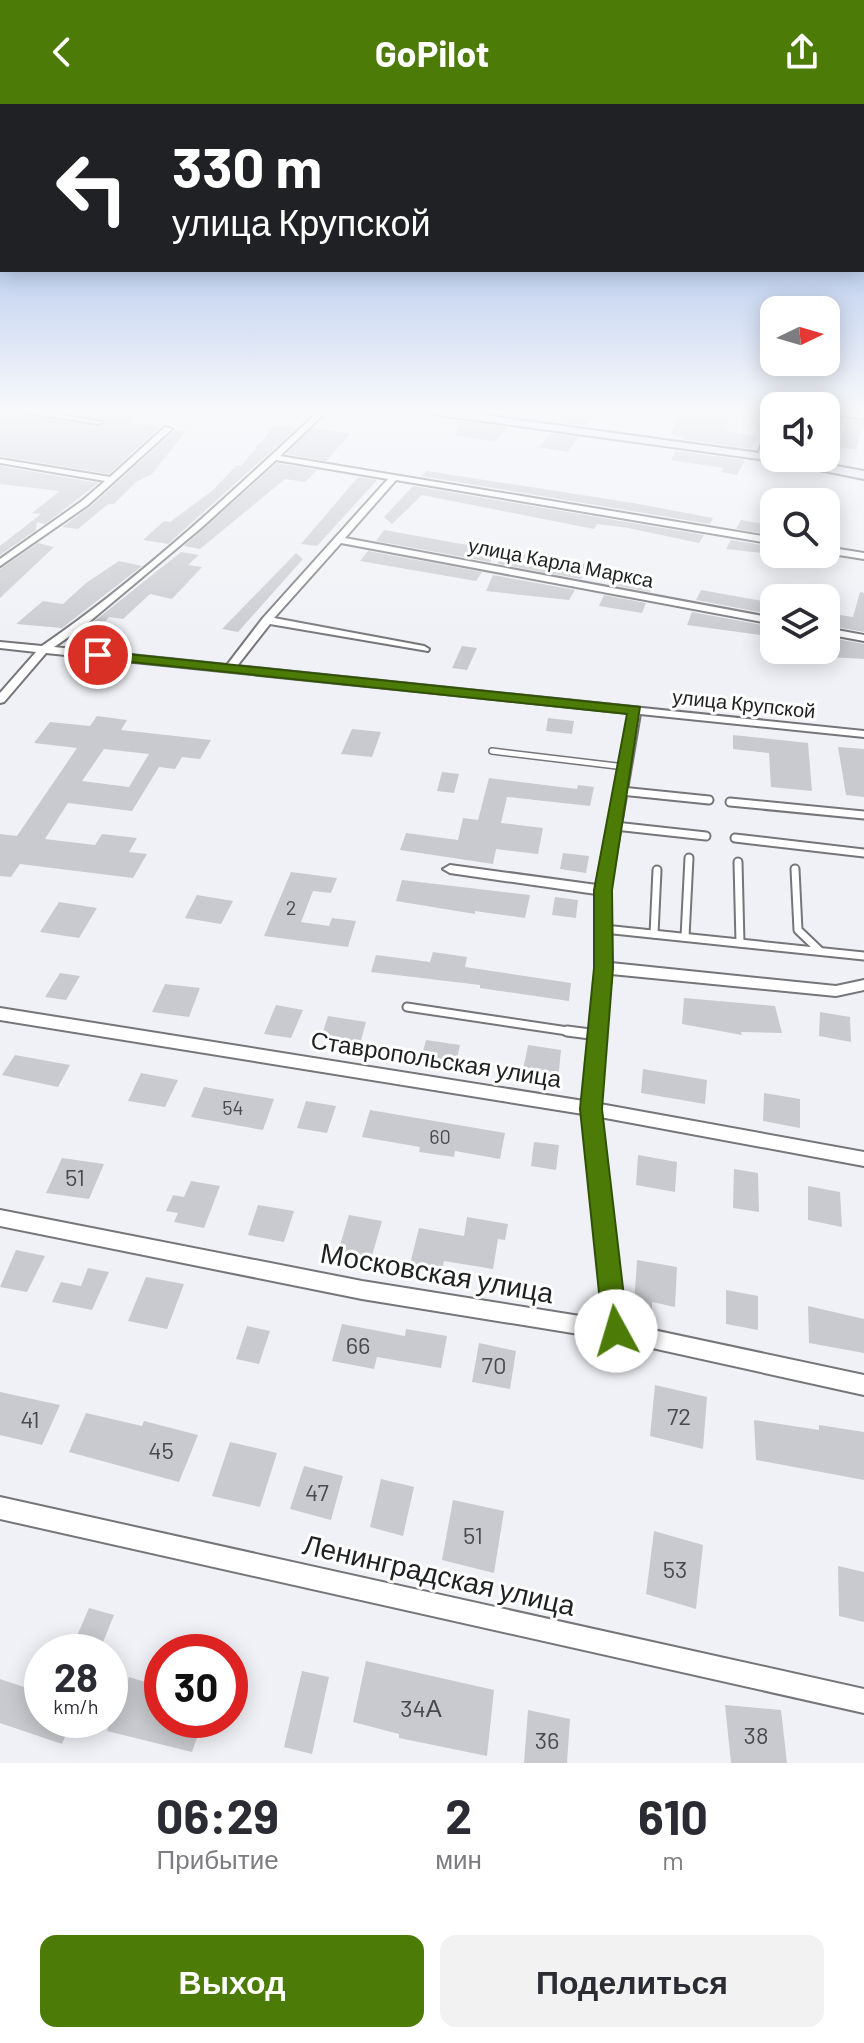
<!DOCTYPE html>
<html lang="ru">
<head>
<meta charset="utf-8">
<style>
  :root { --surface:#fff; --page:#f2f2f3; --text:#2b2b33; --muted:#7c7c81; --accent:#4c7c07 }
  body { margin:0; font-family:Barlow,sans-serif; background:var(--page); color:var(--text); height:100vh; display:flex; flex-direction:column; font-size:30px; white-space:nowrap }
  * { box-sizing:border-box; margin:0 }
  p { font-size:26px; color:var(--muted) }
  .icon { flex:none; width:44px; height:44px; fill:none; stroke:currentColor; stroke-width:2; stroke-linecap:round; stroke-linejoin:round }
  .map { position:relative; height:1659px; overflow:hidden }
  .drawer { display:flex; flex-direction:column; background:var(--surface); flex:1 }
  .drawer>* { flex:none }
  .banner { position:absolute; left:0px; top:0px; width:864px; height:168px; box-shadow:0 4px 20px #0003; background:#202124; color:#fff; overflow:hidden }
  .needle { width:52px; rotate:85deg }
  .controls { position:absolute; left:760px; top:192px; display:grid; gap:16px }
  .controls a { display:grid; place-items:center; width:80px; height:80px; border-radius:16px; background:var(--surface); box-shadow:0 4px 20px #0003; font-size:40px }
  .speed { position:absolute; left:24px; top:1530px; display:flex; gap:16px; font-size:40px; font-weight:700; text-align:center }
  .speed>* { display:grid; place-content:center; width:104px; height:104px; border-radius:50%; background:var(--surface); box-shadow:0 4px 20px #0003; line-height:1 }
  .speed small { font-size:20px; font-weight:400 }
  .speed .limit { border:12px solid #d22; background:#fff; color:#111 }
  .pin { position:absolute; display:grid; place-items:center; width:68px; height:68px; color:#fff; margin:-34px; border:4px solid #fff; border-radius:50%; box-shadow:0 2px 8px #0007 }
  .me { position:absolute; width:88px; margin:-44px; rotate:354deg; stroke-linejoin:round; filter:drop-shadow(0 0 6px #0008) }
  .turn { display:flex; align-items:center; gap:28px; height:168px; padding:0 40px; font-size:36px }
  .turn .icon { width:104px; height:104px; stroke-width:2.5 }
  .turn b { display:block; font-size:56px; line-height:68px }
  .eta { display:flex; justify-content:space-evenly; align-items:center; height:136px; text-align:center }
  .eta b { font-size:48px; font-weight:700; line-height:56px }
  .primary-button { display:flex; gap:16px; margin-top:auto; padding:16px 40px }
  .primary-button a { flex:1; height:92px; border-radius:16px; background:var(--accent); color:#fff; font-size:32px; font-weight:700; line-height:92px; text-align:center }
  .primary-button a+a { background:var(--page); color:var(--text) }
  header { display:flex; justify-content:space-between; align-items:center; height:104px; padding:0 40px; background:var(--accent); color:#fff; font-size:36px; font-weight:700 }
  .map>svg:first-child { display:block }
  .building { fill:#c9cacf; fill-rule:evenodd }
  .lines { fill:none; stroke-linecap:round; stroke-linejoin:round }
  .service-far2-casing { stroke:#75757a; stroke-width:8 }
  .service-far1-casing { stroke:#75757a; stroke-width:11 }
  .service-casing { stroke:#75757a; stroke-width:13 }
  .minor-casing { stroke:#75757a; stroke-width:4 }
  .secondary-casing { stroke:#75757a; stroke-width:4 }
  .service-far2 { stroke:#fff; stroke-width:5 }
  .service-far1 { stroke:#fff; stroke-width:7 }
  .service { stroke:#fff; stroke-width:9 }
  .minor { fill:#fff; fill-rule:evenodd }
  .secondary { fill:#ecedfb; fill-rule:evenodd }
  .route { fill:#4c7c07; stroke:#315105; stroke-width:2 }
  .labels { text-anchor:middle; stroke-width:6; stroke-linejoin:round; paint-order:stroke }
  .far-street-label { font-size:20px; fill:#1f2021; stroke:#fefefe }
  .number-label { font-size:20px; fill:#4a4a4c }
  .street-label { font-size:24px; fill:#1f2021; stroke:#fefefe }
  .near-number-label { font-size:24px; fill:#4a4a4c }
  .near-street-label { font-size:28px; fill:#1f2021; stroke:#fefefe }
</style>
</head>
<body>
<header><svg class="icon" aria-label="back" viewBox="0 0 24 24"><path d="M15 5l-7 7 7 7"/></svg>GoPilot<svg class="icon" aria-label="share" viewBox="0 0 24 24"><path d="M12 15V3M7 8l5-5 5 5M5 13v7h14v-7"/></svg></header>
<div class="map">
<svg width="864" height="1659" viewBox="0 0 864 1659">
  <rect width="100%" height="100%" fill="#f0f1f6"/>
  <g class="building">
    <polygon points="8,307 100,323 106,319 104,315 55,307 96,307 134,312 125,318 160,323 109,370 0,352 0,312"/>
    <polygon points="681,307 730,307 727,327 758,332 751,345 682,335 684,333 671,330"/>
    <polygon points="568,308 594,311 586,322 559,318"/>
    <polygon points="847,316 864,318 856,346 838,343"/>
    <polygon points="457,317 507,323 496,337 477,335 456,332"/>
    <polygon points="275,321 298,323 168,440 143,436 164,417 170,418 212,387 237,361 241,362"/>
    <polygon points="313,324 350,330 326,357 286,350"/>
    <polygon points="175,326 186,327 152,370 136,378 114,400 108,400 78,425 62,423 90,403"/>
    <polygon points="550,329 578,333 568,348 539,343"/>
    <polygon points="676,347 745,356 737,371 721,368 724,364 671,356"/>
    <polygon points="277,359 317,366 305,378 285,375 200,445 184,442"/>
    <polygon points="0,362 98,379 45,420 37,418 36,426 0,451 0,442 41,410 32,409 60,387 0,380"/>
    <polygon points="427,367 633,399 713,414 710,420 421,372"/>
    <polygon points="358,373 377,376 317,442 301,440"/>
    <polygon points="413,382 704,431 699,439 628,424 597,420 594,425 422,391 392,420 384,413"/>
    <polygon points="741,416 774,422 774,431 736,425"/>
    <polygon points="384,426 484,444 482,447 496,449 490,458 376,437"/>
    <polygon points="731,436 773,443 771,450 726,445"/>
    <polygon points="38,439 54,443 0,494 0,465"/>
    <polygon points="368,447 482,468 476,477 360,457"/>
    <polygon points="181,448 199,451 188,461 202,463 172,495 150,490 123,515 109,513 95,529 82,527"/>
    <polygon points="296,449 303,455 238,528 222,525"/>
    <polygon points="502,450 535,451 589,461 581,475 498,460"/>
    <polygon points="119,457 142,462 62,524 16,520 43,497 63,500 86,479"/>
    <polygon points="493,471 575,486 569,496 486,487"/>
    <polygon points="614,471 638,475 654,478 650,488 609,480"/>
    <polygon points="701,486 774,499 774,511 696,496"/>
    <polygon points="860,488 864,489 864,528 826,521 826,509 853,513"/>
    <polygon points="604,491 646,499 642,509 599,502"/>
    <polygon points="692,508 774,523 774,533 687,521"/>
    <polygon points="826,533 864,540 864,555 828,553"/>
    <polygon points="462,542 477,544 467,566 452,564"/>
    <path d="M 97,612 L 127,616 L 121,626 L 211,636 L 200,655 L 182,653 L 175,665 L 159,663 L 132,707 L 68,699 L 45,735 L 95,741 L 102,730 L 137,734 L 129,748 L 147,750 L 133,774 L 20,760 L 11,773 L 0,772 L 0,730 L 17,732 L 77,644 L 34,639 L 50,618 L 90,622 ZM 104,645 L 149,650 L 129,683 L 82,677 Z"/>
    <polygon points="548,614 574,617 572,630 546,627"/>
    <polygon points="352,625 381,628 372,653 341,650"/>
    <polygon points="733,631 808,639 812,687 771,683 769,649 733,645"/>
    <polygon points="838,643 864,645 864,693 846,691"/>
    <polygon points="442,668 459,670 454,689 437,687"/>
    <polygon points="489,674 577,685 578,681 594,683 590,702 507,693 501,719 543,724 538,750 496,745 493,760 400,746 406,729 458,736 463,714 478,716"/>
    <polygon points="563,749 589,752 586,769 560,765"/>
    <polygon points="291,768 337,774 331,789 313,787 301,818 329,822 332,814 356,817 348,843 264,832"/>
    <polygon points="402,776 530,791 525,814 475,807 475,810 396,797"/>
    <polygon points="197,791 233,797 221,820 185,814"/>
    <polygon points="555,793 578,796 576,814 552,811"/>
    <polygon points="59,798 97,804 79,834 40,828"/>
    <polygon points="433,848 467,853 465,863 571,879 569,897 480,884 480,881 371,868 376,851 430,858"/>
    <polygon points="60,869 80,872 66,896 45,893"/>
    <polygon points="165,880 200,884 189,913 152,908"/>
    <polygon points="684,894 775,902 782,929 741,928 742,931 682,920"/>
    <polygon points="276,901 303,906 291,934 264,930"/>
    <polygon points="820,908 850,913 851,938 819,932"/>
    <polygon points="328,912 366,918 360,940 321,934"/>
    <polygon points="426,936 460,941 455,964 420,959"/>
    <polygon points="528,941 561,946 558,976 522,971"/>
    <polygon points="15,951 70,961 58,983 2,971"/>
    <polygon points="643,965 707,976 705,1000 641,989"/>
    <polygon points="141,969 178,976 165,1003 128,997"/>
    <polygon points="204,983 274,995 263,1026 191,1013"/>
    <polygon points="764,989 800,995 800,1024 763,1017"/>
    <polygon points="306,997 336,1002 327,1029 297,1024"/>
    <polygon points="370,1006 505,1029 500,1055 455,1047 454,1053 419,1048 420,1043 362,1033"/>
    <polygon points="534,1038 559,1041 556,1066 531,1062"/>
    <polygon points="638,1051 677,1058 675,1088 636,1081"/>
    <polygon points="62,1054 104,1060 89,1095 46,1089"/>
    <polygon points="734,1065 758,1069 759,1108 733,1104"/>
    <polygon points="191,1077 220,1082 204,1124 174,1118 178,1109 166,1107 173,1091 184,1093"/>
    <polygon points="808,1082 840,1088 842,1123 808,1116"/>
    <polygon points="258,1101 294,1107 284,1138 248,1131"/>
    <polygon points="349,1111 382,1117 371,1155 338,1148"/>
    <polygon points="467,1113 508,1120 505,1136 498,1135 493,1165 444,1157 441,1170 409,1164 419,1124 464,1132"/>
    <polygon points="16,1146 45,1152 27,1188 0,1183"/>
    <polygon points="637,1156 677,1163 675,1203 652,1198 652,1205 634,1202"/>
    <polygon points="88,1164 109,1168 92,1206 52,1198 61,1178 81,1182"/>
    <polygon points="146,1173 184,1180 167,1225 128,1217"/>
    <polygon points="726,1186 758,1192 758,1226 726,1220"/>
    <polygon points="808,1202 864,1215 864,1249 809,1239"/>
    <polygon points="342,1220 405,1232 406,1225 447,1232 441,1264 377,1253 374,1265 332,1257"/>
    <polygon points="247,1222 270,1227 259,1260 236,1255"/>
    <polygon points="479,1239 516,1247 510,1285 472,1278"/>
    <polygon points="655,1281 707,1293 703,1345 650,1332"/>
    <polygon points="0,1288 60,1301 42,1341 0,1331"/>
    <polygon points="86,1309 142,1322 144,1317 198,1331 179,1378 69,1348"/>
    <polygon points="754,1316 819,1326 819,1321 864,1328 864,1376 756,1356"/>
    <polygon points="230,1338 277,1349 260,1403 212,1392"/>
    <polygon points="304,1362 343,1372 331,1416 290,1405"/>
    <polygon points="381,1375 414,1383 403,1432 370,1423"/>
    <polygon points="453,1396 504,1407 494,1469 442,1456"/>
    <polygon points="654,1427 703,1441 696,1505 646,1490"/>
    <polygon points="838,1462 864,1468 864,1518 839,1512"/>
    <polygon points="89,1504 114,1511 99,1548 70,1548"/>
    <polygon points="366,1557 494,1586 487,1652 399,1634 399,1630 353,1618"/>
    <polygon points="302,1567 329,1573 312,1650 284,1643"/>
    <polygon points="129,1573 162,1583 162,1616 203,1616 192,1648 107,1627"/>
    <polygon points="0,1575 42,1589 42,1616 72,1616 62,1640 0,1619"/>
    <polygon points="725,1601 781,1606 787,1659 731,1659"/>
    <polygon points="528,1606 570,1615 567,1659 524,1659"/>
  </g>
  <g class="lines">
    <g class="service-far2-casing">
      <polyline id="service-far2" points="492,647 625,663"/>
    </g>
    <g class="service-far1-casing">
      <g id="service-far1">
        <polyline points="621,687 709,696"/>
        <polyline points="730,698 864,711"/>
        <polyline points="615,722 706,732"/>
        <polyline points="735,734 864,749"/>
        <polyline points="738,758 740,839"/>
        <polyline points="795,765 798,826 820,847"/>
        <polyline points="604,825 864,852"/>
        <polyline points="654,830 657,766"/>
        <polyline points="685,833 689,754"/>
        <polyline points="407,903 581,929"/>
      </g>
    </g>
    <g class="service-casing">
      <polyline id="service" points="567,927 598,931"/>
    </g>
    <g class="minor-casing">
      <g id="minor">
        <polygon points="17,307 37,307 103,318 99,320"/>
        <path d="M 319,307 L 327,307 L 280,352 L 774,434 L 774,440 L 396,376 L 345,434 L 774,514 L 774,520 L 341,439 L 274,514 L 424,542 L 429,545 L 428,547 L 270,520 L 237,562 L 864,627 L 864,633 L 640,610 L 610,786 L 611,859 L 836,882 L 864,876 L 864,886 L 836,892 L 611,870 L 600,1000 L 864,1048 L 864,1062 L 600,1013 L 625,1220 L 864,1271 L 864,1291 L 616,1236 L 362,1195 L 0,1122 L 0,1106 L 362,1177 L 605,1216 L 583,1010 L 0,916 L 0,904 L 584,997 L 597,864 L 596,790 L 450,769 L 443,765 L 450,761 L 597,781 L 629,609 L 46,549 L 4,598 L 0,599 L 0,589 L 36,548 L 0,544 L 0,538 L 42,542 C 141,474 231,389 319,307 ZM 276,356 L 388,375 L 263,514 L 227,561 L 54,543 L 83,523 L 201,424 Z"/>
        <polygon points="826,307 864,311 864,315 826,309"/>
        <polygon points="774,316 774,327 764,351 757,353 770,318"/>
        <polygon points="165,323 172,325 88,401 0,462 0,455 82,397 105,377 0,359 0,355 110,373"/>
        <polygon points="826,443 864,449 864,455 826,449"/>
        <polygon points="826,524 864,531 864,537 826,530"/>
        <polygon points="0,1393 864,1585 864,1609 0,1415"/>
      </g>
    </g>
    <g class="secondary-casing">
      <polygon id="secondary" points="426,307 454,307 774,351 774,354 793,354 864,367 864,375 774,357 431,310"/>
    </g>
    <use href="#service-far2" class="service-far2"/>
    <use href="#service-far1" class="service-far1"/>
    <use href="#service" class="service"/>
    <use href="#minor" class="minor"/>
    <use href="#secondary" class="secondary"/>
  </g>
  <linearGradient id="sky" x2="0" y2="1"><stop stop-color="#84a6e3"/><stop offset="0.57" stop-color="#f8f9fb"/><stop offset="1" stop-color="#f8f9fb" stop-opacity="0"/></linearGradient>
  <rect width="864" height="539" fill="url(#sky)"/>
  <polygon class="route" points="98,547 640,603 612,786 613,864 602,1005 628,1227 624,1235 616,1239 607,1235 603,1227 580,1005 594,864 594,786 627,610 93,554 93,548"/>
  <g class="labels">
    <g class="far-street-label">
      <text transform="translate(561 459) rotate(11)" y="7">улица Карла Маркса</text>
      <text transform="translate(744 600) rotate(6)" y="7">улица Крупской</text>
    </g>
    <g class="number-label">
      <text x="291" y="811">2</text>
      <text x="233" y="1011">54</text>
      <text x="440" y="1040">60</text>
    </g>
    <g class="street-label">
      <text transform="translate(436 956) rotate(9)" y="8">Ставропольская улица</text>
    </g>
    <g class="near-number-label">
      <text x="75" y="1082">51</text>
      <text x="358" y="1250">66</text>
      <text x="494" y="1270">70</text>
      <text x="679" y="1321">72</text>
      <text x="30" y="1324">41</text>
      <text x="161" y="1355">45</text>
      <text x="317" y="1397">47</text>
      <text x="473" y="1440">51</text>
      <text x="675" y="1474">53</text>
      <text x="421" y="1613">34А</text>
      <text x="756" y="1640">38</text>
      <text x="547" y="1645">36</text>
    </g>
    <g class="near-street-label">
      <text transform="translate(437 1169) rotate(10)" y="10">Московская улица</text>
      <text transform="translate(439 1471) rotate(13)" y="10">Ленинградская улица</text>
    </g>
  </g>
</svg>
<div class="controls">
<a><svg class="needle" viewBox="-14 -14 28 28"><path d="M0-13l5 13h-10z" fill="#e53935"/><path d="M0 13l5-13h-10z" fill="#7c7c81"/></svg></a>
<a><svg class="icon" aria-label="sound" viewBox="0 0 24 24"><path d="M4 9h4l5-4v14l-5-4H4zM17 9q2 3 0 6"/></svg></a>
<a><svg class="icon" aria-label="search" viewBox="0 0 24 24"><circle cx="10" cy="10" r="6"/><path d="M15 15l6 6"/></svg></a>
<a><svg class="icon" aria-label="layers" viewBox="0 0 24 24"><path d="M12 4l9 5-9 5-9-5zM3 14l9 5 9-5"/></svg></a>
</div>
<div class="speed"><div>28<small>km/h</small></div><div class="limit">30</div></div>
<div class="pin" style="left:98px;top:551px;background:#d93025"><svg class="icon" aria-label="arrive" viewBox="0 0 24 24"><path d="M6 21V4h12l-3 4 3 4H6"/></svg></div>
<svg class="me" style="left:616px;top:1227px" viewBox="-20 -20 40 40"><circle r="19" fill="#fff"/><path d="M0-13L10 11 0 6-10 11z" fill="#4c7c07"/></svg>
<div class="banner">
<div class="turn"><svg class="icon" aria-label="left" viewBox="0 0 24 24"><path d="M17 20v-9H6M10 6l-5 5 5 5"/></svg><div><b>330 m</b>улица Крупской</div></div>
</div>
</div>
<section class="drawer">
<div class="eta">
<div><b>06:29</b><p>Прибытие</p></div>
<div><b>2</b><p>мин</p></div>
<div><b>610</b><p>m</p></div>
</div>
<div class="primary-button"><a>Выход</a><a>Поделиться</a></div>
</section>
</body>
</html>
